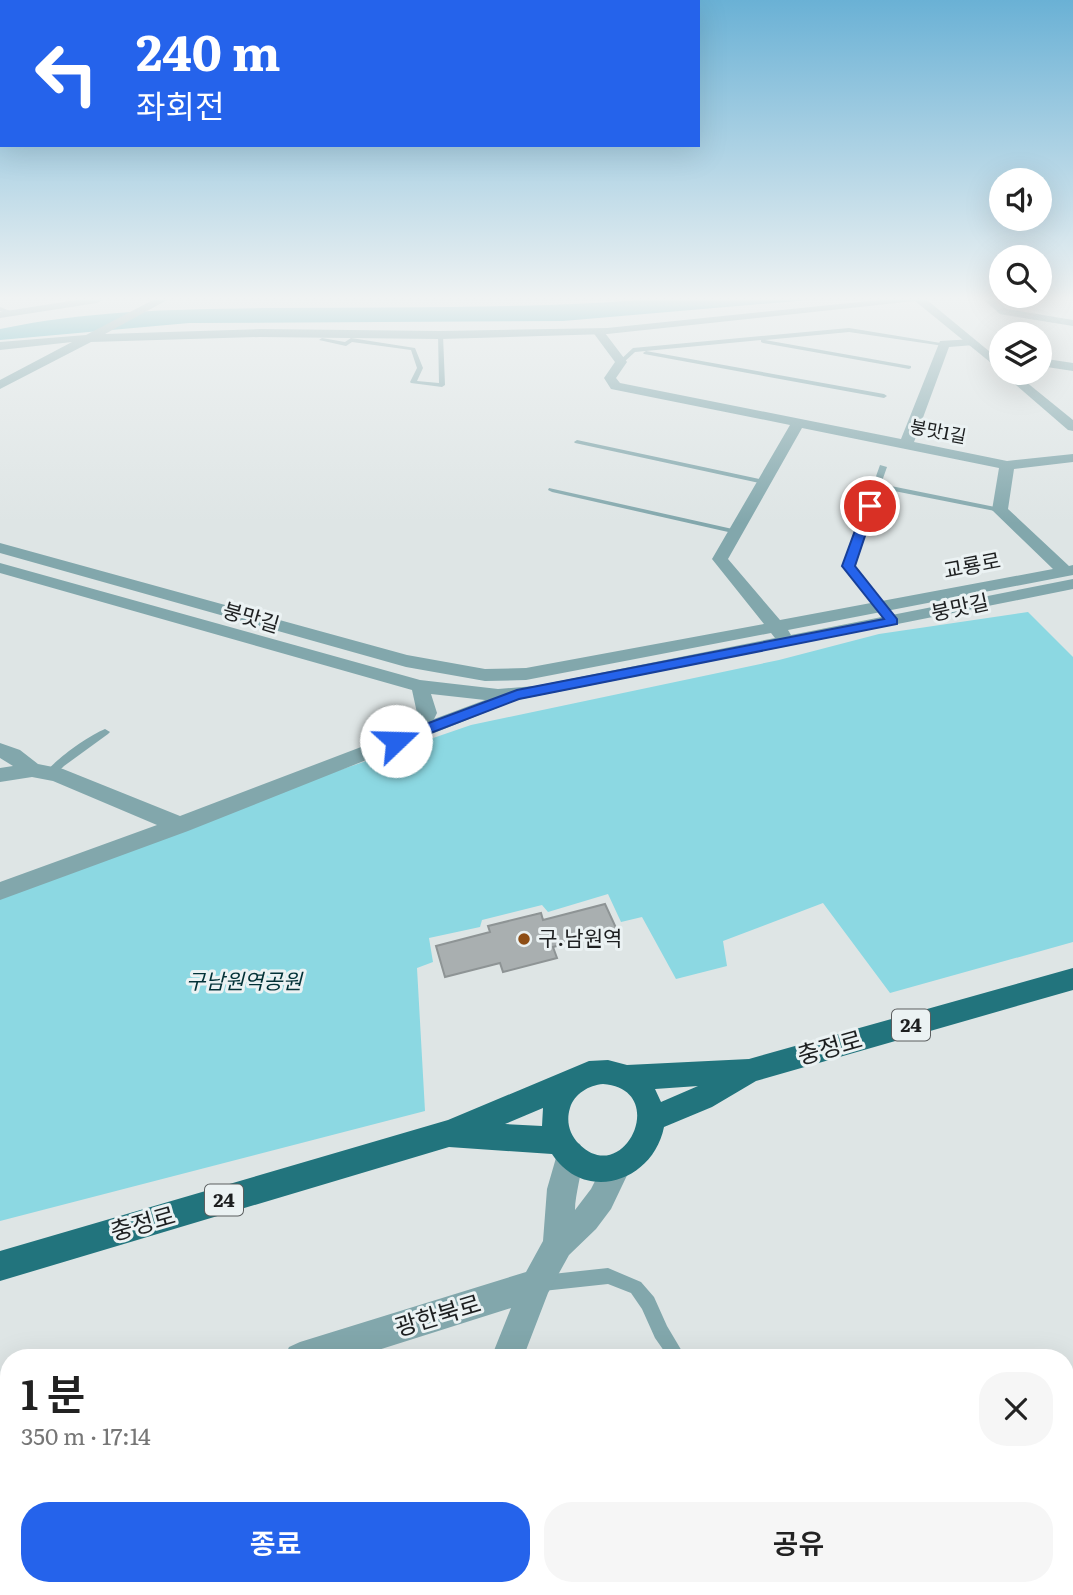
<!DOCTYPE html>
<html lang="ko">
<head>
<meta charset="utf-8">
<style>
  :root { --surface:#fff; --page:#f6f6f6; --text:#222; --muted:#767676; --accent:#2563eb }
  body { margin:0; font-family:Literata,"Noto Sans KR",serif; background:var(--page); color:var(--text); height:100vh; display:flex; flex-direction:column; font-size:26px; white-space:nowrap }
  * { box-sizing:border-box; margin:0 }
  p { font-size:23px; color:var(--muted) }
  .icon { flex:none; width:38px; height:38px; fill:none; stroke:currentColor; stroke-width:2; stroke-linecap:round; stroke-linejoin:round }
  .map { position:relative; flex:1; overflow:hidden }
  .sheet { position:absolute; left:0px; top:1349px; width:1074px; height:247px; display:flex; flex-direction:column; background:var(--surface); border-radius:28px 28px 0 0; box-shadow:0 7px 28px #0002 }
  .sheet>* { flex:none }
  .hud { position:absolute; left:0px; top:0px; width:700px; height:147px; box-shadow:0 7px 28px #0002; background:#2563eb; color:#fff; overflow:hidden }
  .tools { position:absolute; left:989px; top:168px; display:grid; gap:14px }
  .tools a { display:grid; place-items:center; width:63px; height:63px; border-radius:50%; background:var(--surface); box-shadow:0 7px 28px #0002; font-size:35px }
  .pin { position:absolute; display:grid; place-items:center; width:60px; height:60px; color:#fff; margin:-30px; border:4px solid #fff; border-radius:50%; box-shadow:0 2px 7px #0007 }
  .me { position:absolute; width:77px; margin:-38px; rotate:69deg; stroke-linejoin:round; filter:drop-shadow(0 0 5px #0008) }
  .turn { display:flex; align-items:center; gap:24px; height:147px; padding:0 21px; font-size:32px }
  .turn .icon { width:91px; height:91px; stroke-width:2.5 }
  .turn b { display:block; font-size:49px; line-height:60px }
  .round { display:grid; place-items:center; flex:none; width:74px; height:74px; border-radius:28px; background:var(--page) }
  .headline { display:flex; align-items:center; justify-content:space-between; height:119px; padding:0 21px }
  h1 { font-size:42px; font-weight:600; line-height:52px }
  .button { display:flex; gap:14px; margin-top:auto; padding:14px 21px }
  .button a { flex:1; height:80px; border-radius:28px; background:var(--accent); color:#fff; font-size:28px; font-weight:600; line-height:80px; text-align:center }
  .button a+a { background:var(--page); color:var(--text) }
  .map>svg:first-child { display:block }
  .green { fill:#8cd8e2 }
  .water { fill:#4dacb8 }
  .building { fill:#a9afb0; stroke:#8e9495; stroke-width:2 }
  .lines { fill:none; stroke-linecap:round; stroke-linejoin:round }
  .service { fill:#82a7ac; fill-rule:evenodd }
  .minor { fill:#82a7ac; fill-rule:evenodd }
  .tertiary { fill:#82a7ac; fill-rule:evenodd }
  .primary { fill:#22747d; fill-rule:evenodd }
  .route { fill:#2563eb; stroke:#184099; stroke-width:2 }
  .poi-dot { fill:#8e4e16; stroke:#ebf2f3; stroke-width:2.5 }
  .labels { text-anchor:middle; stroke-width:6; stroke-linejoin:round; paint-order:stroke }
  .far-street-label { font-size:18px; fill:#1d1f20; stroke:#ebf2f3 }
  .shield { fill:#ebf2f3; stroke:#5b5e5f; stroke-width:2 }
  .shield-label { font-size:19px; font-weight:bold; fill:#1d1f20 }
  .street-label { font-size:21px; fill:#1d1f20; stroke:#ebf2f3 }
  .poi-label { font-size:21px; fill:#1d1f20; stroke:#ebf2f3; text-anchor:start }
  .park-label { font-size:21px; font-style:italic; fill:#023137; stroke:#ebf2f3 }
  .near-street-label { font-size:24px; fill:#1d1f20; stroke:#ebf2f3 }
</style>
</head>
<body>
<div class="map">
<svg width="1073" height="1595" viewBox="0 0 1073 1595">
  <rect width="100%" height="100%" fill="#dee5e5"/>
  <polygon class="green" points="1028,612 1073,657 1073,942 890,993 823,903 723,941 727,966 676,979 642,917 621,922 608,894 548,912 542,905 482,920 480,927 429,938 433,962 417,968 425,1111 0,1221 0,894 180,825 471,725 779,660 879,634"/>
  <path class="water" d="M 640,300 L 809,300 L 563,321 L 189,323 L 0,340 L 0,329 C 90,310 182,309 274,308 C 396,307 518,309 640,300 Z"/>
  <polygon class="building" points="605,904 617,930 553,947 557,958 503,972 500,963 445,977 436,946 490,932 488,926 541,913 543,920"/>
  <g class="lines">
    <g class="service">
      <polygon points="0,307 13,312 14,313 11,315 0,311"/>
      <polygon points="849,328 947,344 944,346 849,332 765,340 911,366 911,368 909,369 763,343 761,342 761,340 635,352 623,363 618,362 633,348"/>
      <polygon points="438,334 443,335 445,385 442,387 411,383 410,382 417,368 411,350 352,342 346,346 319,340 322,338 345,342 351,338 415,348 423,368 417,381 439,383"/>
      <polygon points="646,351 884,394 887,396 884,398 644,354 643,353"/>
      <polygon points="577,440 764,480 768,482 764,484 575,443 574,442"/>
      <polygon points="880,465 887,467 881,484 1000,508 1004,510 1000,512 879,488 852,566 895,619 896,621 892,624 889,623 844,566"/>
      <polygon points="549,488 737,530 741,532 737,534 552,492 548,490"/>
      <path d="M 105,729 L 110,732 L 108,734 L 64,766 L 54,776 L 46,776 L 45,773 C 56,759 88,736 105,729 Z"/>
      <polygon points="608,1268 641,1282 654,1297 667,1326 686,1358 669,1358 655,1338 642,1309 631,1293 608,1284 543,1291 538,1288 535,1283 538,1278 543,1275"/>
      <polygon points="832,1587 851,1587 854,1595 835,1595"/>
    </g>
    <g class="minor">
      <polygon points="76,300 103,300 97,303 0,318 0,312"/>
      <polygon points="984,300 997,300 1007,309 1073,320 1073,326 1000,314"/>
      <path d="M 594,329 L 602,329 L 627,362 L 616,378 L 620,383 L 901,439 L 940,341 L 974,339 L 974,345 L 949,347 L 914,442 L 1007,461 L 1073,454 L 1073,462 L 1014,469 L 1008,509 L 1069,566 L 1073,565 L 1073,575 L 788,630 L 791,635 L 1073,579 L 1073,589 L 517,700 L 188,831 L 0,900 L 0,882 L 157,825 L 53,781 L 32,777 L 0,782 L 0,768 L 13,766 L 0,758 L 0,743 L 20,750 L 38,764 L 63,769 L 180,816 L 411,728 L 417,713 L 412,690 L 0,573 L 0,563 L 420,680 L 498,689 L 535,686 L 775,638 L 771,633 L 526,680 L 485,681 L 406,667 L 0,553 L 0,543 L 407,655 L 485,669 L 526,668 L 764,624 L 712,559 L 790,425 L 611,389 L 604,378 L 615,362 L 592,331 ZM 802,428 L 999,468 L 992,510 L 1053,569 L 780,620 L 728,559 ZM 431,694 L 485,700 L 434,719 L 437,713 Z"/>
      <polygon points="1040,358 1073,363 1073,371 1040,366"/>
      <path d="M 570,1140 L 580,1144 C 587,1161 575,1190 575,1210 L 591,1189 L 607,1157 L 617,1153 L 627,1157 L 631,1167 L 611,1209 L 596,1229 L 569,1255 L 548,1293 L 523,1358 L 491,1358 L 511,1308 L 353,1358 L 284,1358 L 289,1347 L 300,1342 L 526,1272 L 543,1241 L 547,1189 L 560,1144 Z"/>
      <polygon points="9,1428 9,1462 0,1464 0,1430"/>
      <polygon points="399,1587 435,1587 432,1595 396,1595"/>
      <polygon points="517,1587 564,1587 567,1595 520,1595"/>
    </g>
    <g class="tertiary">
      <polygon points="153,300 167,300 105,334 260,329 440,331 607,328 879,300 927,300 1001,361 1001,371 915,301 607,334 440,339 260,337 91,342 0,389 0,380 72,342 0,350 0,342 86,335"/>
      <polygon points="1002,373 1015,373 1073,420 1073,431 1068,430"/>
    </g>
    <path class="primary" d="M 1073,968 L 1073,990 L 756,1081 L 712,1107 L 664,1127 C 653,1182 585,1204 552,1154 L 449,1147 L 0,1281 L 0,1251 L 448,1120 L 589,1061 L 608,1060 L 627,1065 L 749,1059 ZM 603,1084 C 671,1089 624,1189 579,1144 C 569,1134 566,1121 570,1108 C 574,1094 589,1085 603,1084 ZM 698,1086 L 661,1102 L 655,1089 ZM 543,1108 L 542,1126 L 505,1124 Z"/>
  </g>
  <linearGradient id="sky" x2="0" y2="1"><stop stop-color="#6ab1d5"/><stop offset="0.57" stop-color="#f0f3f3"/><stop offset="1" stop-color="#f0f3f3" stop-opacity="0"/></linearGradient>
  <rect width="1073" height="523" fill="url(#sky)"/>
  <polygon class="route" points="870,502 875,506 855,566 897,619 897,624 519,699 402,744 391,744 389,741 391,737 517,690 884,619 842,566 864,506"/>
  <circle class="poi-dot" cx="524" cy="939" r="7"/>
  <g class="labels">
    <g class="far-street-label">
      <text transform="translate(938 432) rotate(11)" y="6">붕맛1길</text>
    </g>
    <g class="shield">
      <rect x="892" y="1009.5" width="38" height="31" rx="5"/>
      <rect x="205" y="1184.5" width="38" height="31" rx="5"/>
    </g>
    <g class="shield-label">
      <text x="911" y="1032">24</text>
      <text x="224" y="1207">24</text>
    </g>
    <g class="street-label">
      <text transform="translate(972 566) rotate(-11)" y="7">교룡로</text>
      <text transform="translate(960 608) rotate(-12)" y="7">붕맛길</text>
      <text transform="translate(251 618) rotate(16)" y="7">붕맛길</text>
    </g>
    <g class="poi-label">
      <text x="538" y="946">구.남원역</text>
    </g>
    <g class="park-label">
      <text x="244" y="989">구남원역공원</text>
    </g>
    <g class="near-street-label">
      <text transform="translate(830 1048) rotate(-16)" y="8">충정로</text>
      <text transform="translate(143 1224) rotate(-16)" y="8">충정로</text>
      <text transform="translate(438 1316) rotate(-17)" y="8">광한북로</text>
    </g>
  </g>
</svg>
<div class="tools">
<a><svg class="icon" aria-label="sound" viewBox="0 0 24 24"><path d="M4 9h4l5-4v14l-5-4H4zM17 9q2 3 0 6"/></svg></a>
<a><svg class="icon" aria-label="search" viewBox="0 0 24 24"><circle cx="10" cy="10" r="6"/><path d="M15 15l6 6"/></svg></a>
<a><svg class="icon" aria-label="layers" viewBox="0 0 24 24"><path d="M12 4l9 5-9 5-9-5zM3 14l9 5 9-5"/></svg></a>
</div>
<div class="pin" style="left:870px;top:506px;background:#d93025"><svg class="icon" aria-label="arrive" viewBox="0 0 24 24"><path d="M6 21V4h12l-3 4 3 4H6"/></svg></div>
<svg class="me" style="left:396px;top:741px" viewBox="-20 -20 40 40"><circle r="19" fill="#fff"/><path d="M0-13L10 11 0 6-10 11z" fill="#2563eb"/></svg>
<div class="hud">
<div class="turn"><svg class="icon" aria-label="left" viewBox="0 0 24 24"><path d="M17 20v-9H6M10 6l-5 5 5 5"/></svg><div><b>240 m</b>좌회전</div></div>
</div>
<section class="sheet">
<div class="headline"><div><h1>1 분</h1><p>350 m · 17:14</p></div><a class="round"><svg class="icon" aria-label="close" viewBox="0 0 24 24"><path d="M6 6l12 12M18 6L6 18"/></svg></a></div>
<div class="button"><a>종료</a><a>공유</a></div>
</section>
</div>
</body>
</html>
